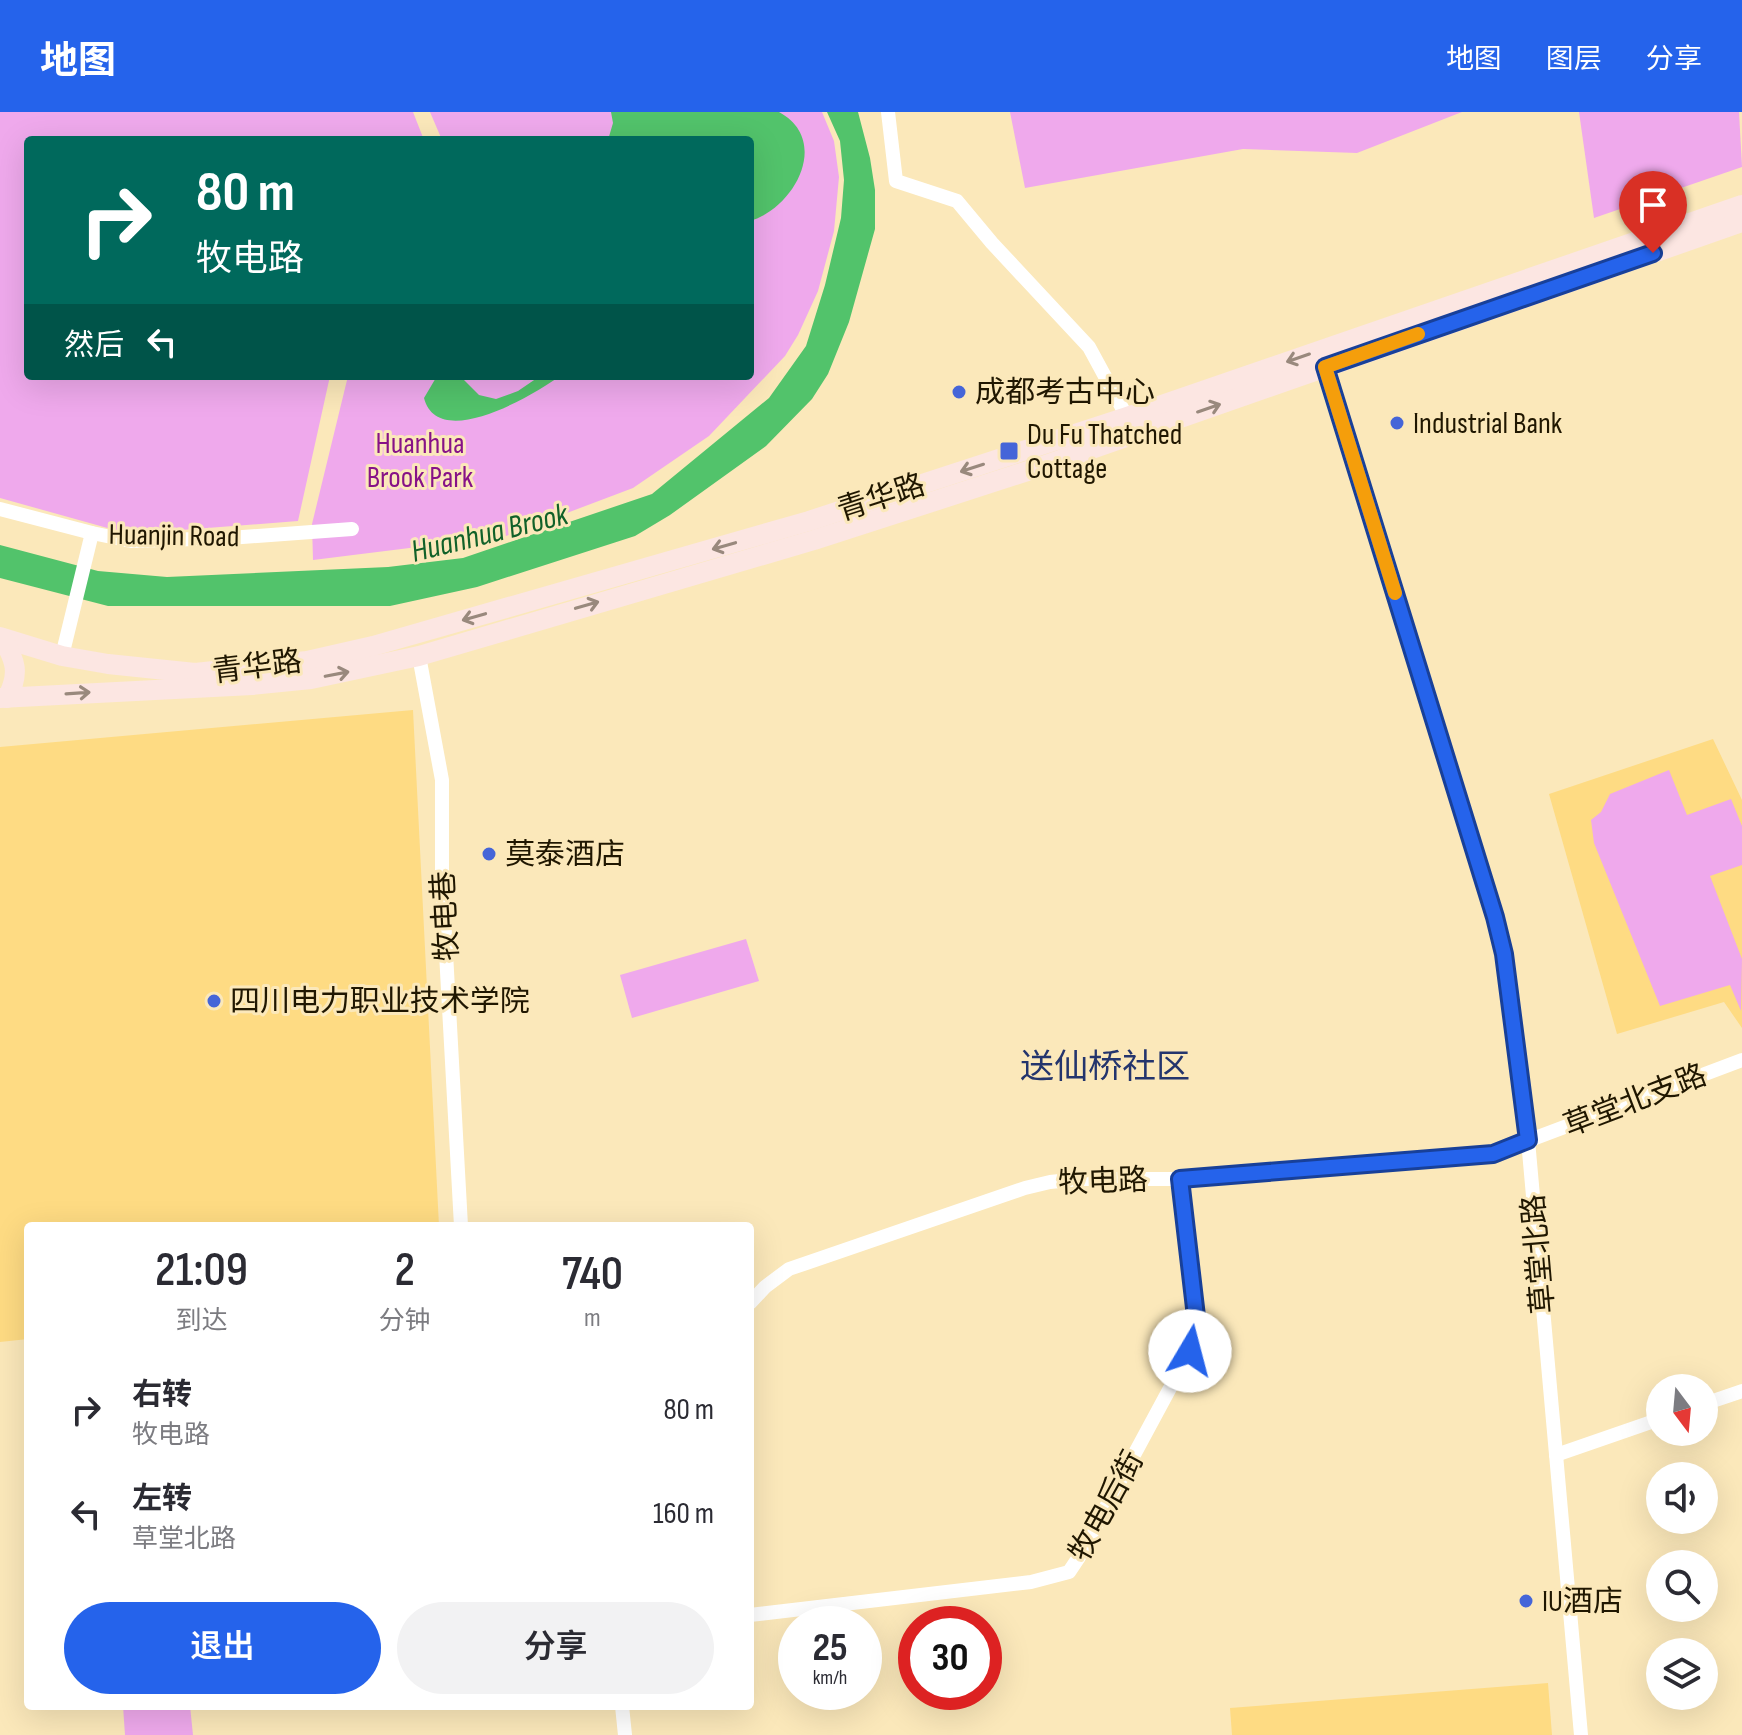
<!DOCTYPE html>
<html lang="zh">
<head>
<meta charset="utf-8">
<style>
  :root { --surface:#fff; --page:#f2f2f3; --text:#2b2b33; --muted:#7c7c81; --accent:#2563eb }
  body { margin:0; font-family:"Sofia Sans Condensed","Noto Sans SC",sans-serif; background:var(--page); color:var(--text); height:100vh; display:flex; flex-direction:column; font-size:30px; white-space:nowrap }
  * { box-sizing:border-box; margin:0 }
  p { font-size:26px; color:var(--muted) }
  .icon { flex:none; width:44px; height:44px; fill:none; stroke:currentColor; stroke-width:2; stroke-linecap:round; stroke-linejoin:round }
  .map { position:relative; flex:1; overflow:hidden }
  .details { position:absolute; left:24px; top:1110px; width:730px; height:488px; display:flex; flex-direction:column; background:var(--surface); border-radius:8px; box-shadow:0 8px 32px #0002 }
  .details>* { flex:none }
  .top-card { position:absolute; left:24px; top:24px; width:730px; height:244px; border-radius:8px; box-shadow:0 8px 32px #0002; background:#00695c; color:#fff; overflow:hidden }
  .needle { width:52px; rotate:164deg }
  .tools { position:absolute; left:1646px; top:1262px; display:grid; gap:16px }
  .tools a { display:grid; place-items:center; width:72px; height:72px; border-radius:50%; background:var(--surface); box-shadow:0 8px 32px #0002; font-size:40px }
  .speed { position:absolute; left:778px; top:1494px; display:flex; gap:16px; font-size:40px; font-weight:700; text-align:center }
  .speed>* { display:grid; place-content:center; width:104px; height:104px; border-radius:50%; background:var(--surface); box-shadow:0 8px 32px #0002; line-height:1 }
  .speed small { font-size:20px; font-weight:400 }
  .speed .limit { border:12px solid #d22; background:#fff; color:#111 }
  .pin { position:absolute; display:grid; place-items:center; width:68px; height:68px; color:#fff; margin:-82px -34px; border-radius:50% 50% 50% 0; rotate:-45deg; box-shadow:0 0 8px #0007 }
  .pin .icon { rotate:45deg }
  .me { position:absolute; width:88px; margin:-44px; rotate:8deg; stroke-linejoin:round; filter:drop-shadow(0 0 6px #0008) }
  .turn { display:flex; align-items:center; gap:28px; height:168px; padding:0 40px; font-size:36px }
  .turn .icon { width:104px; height:104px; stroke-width:2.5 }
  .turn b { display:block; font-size:56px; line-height:68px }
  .then { display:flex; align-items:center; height:76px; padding:0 40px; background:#0003; gap:16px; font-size:30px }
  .eta { display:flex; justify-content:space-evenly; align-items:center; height:136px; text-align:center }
  .eta b { font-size:48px; font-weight:600; line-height:56px }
  .action { display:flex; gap:16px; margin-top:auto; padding:16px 40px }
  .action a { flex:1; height:92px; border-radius:48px; background:var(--accent); color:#fff; font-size:32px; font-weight:600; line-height:92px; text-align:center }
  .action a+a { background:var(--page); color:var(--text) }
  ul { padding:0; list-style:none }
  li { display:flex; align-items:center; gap:24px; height:104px; padding:0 40px }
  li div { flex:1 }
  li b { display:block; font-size:30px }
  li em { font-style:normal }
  header { display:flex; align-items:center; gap:48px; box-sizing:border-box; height:112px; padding:0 40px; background:var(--accent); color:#fff }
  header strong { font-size:38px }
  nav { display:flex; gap:44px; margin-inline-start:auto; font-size:28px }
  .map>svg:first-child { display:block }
  .built { fill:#fedb83 }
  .green { fill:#efa9ec }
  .water { fill:#52c36b }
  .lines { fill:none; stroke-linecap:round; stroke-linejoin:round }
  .minor { stroke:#fff; stroke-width:14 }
  .secondary { stroke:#fce6e2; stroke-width:20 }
  .oneway { stroke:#99897d }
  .route-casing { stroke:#184099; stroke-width:20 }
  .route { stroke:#2563eb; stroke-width:14 }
  .slow { stroke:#f59e0b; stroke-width:14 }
  .poi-dot { fill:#4565d8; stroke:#fbe8ba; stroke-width:3 }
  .labels { text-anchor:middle; stroke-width:6; stroke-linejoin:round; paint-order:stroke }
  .poi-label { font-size:30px; fill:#201701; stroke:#fbe8ba; text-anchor:start }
  .park-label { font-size:30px; fill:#871287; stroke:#fbe8ba }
  .street-label { font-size:30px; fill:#201701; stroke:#fbe8ba }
  .water-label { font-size:32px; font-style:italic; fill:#116129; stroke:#fbe8ba }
  .quarter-label { font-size:34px; fill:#24356d; stroke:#fbe8ba }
</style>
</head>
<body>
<header>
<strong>地图</strong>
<nav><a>地图</a><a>图层</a><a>分享</a></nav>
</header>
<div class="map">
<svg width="1742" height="1623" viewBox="0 0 1742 1623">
  <rect width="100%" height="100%" fill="#fbe8ba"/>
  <g class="built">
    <polygon points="413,598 439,1114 28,1114 28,1227 0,1230 0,635"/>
    <polygon points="1713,627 1742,688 1742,916 1724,890 1617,922 1549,682"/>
    <polygon points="1548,1571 1552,1623 1232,1623 1230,1596"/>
  </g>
  <g class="green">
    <polygon points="0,0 413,0 424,28 28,28 28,264 330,264 298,409 129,422 0,386"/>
    <polygon points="430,0 822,0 834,29 839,65 834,119 818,179 798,223 785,244 709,324 633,376 506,424 313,448 312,412 348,264 750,264 750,28 442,28"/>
    <polygon points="1010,0 1462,0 1357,41 1243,37 1025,76"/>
    <polygon points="1579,0 1739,0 1742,55 1594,106"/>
    <polygon points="1669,658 1687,703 1731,687 1742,714 1742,753 1710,764 1742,847 1741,899 1730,873 1660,894 1594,731 1591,708 1601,700 1610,682"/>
    <polygon points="746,827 759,869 632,906 620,863"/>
    <polygon points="123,1594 190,1594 193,1623 125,1623"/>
  </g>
  <g class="water">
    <path d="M 611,0 L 779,0 C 831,28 795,96 750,109 L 750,28 L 608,28 L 613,11 Z"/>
    <polygon points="827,0 858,0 870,46 875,78 875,117 849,210 828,262 812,287 766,334 670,403 635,424 477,475 390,494 108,494 0,466 0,433 98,459 167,465 388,455 463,446 652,382 769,286 806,234 825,173 841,106 844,68 840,29"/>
    <path d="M 437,264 L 460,264 L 479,283 L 496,287 L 518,279 L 540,264 L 560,264 C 534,283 438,340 424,286 Z"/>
  </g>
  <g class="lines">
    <g class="minor">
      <polyline points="888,0 896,69 957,89 992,131 1089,235 1127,305"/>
      <polyline points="1325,255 1495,805 1504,842 1528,1028 1581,1623"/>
      <polyline points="0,397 92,421 131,429 229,426 352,417"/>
      <polyline points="62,544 92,421"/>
      <polyline points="419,544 442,668 442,768 461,1114"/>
      <polyline points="750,1191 765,1175 789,1157 1025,1076 1050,1070 1080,1067 1180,1067 1493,1042 1742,948"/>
      <polyline points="1704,1292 1742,1279"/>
      <polyline points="1556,1343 1660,1307"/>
      <polyline points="750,1503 1031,1470 1069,1460 1079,1445 1190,1239 1197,1213 1180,1067"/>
      <polyline points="622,1594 625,1623"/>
    </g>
    <g class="secondary">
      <polyline points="0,525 62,544 108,552 195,561 307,549 373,534 809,409 1127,305 1742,93"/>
      <path d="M 2,526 C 16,548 20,562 7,586"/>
      <polyline points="0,586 252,573 311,567 419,544 814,428 1040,355 1742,110"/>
    </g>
  </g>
  <defs><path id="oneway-shaft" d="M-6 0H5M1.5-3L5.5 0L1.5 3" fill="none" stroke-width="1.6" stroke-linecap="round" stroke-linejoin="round" transform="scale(2)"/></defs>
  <g class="oneway">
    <use href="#oneway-shaft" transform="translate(1298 246) rotate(161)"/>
    <use href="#oneway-shaft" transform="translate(1209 296) rotate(-19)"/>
    <use href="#oneway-shaft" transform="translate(972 356) rotate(162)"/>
    <use href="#oneway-shaft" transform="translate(724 434) rotate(164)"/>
    <use href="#oneway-shaft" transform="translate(587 493) rotate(-16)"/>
    <use href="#oneway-shaft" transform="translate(474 505) rotate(164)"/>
    <use href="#oneway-shaft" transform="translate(337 562) rotate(-11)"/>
    <use href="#oneway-shaft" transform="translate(78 581) rotate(-4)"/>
  </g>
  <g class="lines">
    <g class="route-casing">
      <polyline id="route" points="1190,1239 1197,1213 1180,1067 1493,1042 1528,1028 1504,842 1495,805 1325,255 1653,141"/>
    </g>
    <use href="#route" class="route"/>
    <polyline class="slow" points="1395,481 1325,255 1418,222"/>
  </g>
  <g class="poi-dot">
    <circle cx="959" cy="280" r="8"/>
    <circle cx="1397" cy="311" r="8"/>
    <rect x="999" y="329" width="20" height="20" rx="4"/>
    <circle cx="489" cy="742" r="8"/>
    <circle cx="214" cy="889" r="8"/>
    <circle cx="1526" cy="1489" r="8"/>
  </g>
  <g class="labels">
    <g class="poi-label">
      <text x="975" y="290">成都考古中心</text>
      <text x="1413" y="321">Industrial Bank</text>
      <text x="1027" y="332">Du Fu Thatched<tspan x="1027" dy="34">Cottage</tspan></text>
      <text x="505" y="752">莫泰酒店</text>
      <text x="230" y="899">四川电力职业技术学院</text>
      <text x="1542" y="1499">IU酒店</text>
    </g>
    <g class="park-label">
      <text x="420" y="341">Huanhua<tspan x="420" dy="34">Brook Park</tspan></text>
    </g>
    <g class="street-label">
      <text transform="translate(881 385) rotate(-18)" y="10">青华路</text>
      <text transform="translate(174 423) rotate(1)" y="10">Huanjin Road</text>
      <text transform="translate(257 554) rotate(-7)" y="10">青华路</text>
      <text transform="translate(445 804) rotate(-93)" y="10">牧电巷</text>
      <text transform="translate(1635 988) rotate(-21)" y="10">草堂北支路</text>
      <text transform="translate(1103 1069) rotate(-2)" y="10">牧电路</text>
      <text transform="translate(1538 1142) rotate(-95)" y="10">草堂北路</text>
      <text transform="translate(1106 1394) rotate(-61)" y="10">牧电后街</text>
    </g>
    <g class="water-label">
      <text transform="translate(489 420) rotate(-14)" y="11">Huanhua Brook</text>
    </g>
    <g class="quarter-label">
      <text x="1105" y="966">送仙桥社区</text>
    </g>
  </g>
</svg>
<div class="tools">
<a><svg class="needle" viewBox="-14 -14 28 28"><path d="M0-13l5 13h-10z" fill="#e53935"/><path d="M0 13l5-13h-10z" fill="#7c7c81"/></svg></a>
<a><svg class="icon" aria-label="sound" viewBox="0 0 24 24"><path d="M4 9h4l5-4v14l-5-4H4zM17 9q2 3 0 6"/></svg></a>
<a><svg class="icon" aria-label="search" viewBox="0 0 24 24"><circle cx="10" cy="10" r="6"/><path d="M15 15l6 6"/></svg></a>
<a><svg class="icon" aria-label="layers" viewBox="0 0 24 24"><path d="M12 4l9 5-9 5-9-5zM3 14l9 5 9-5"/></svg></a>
</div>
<div class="speed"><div>25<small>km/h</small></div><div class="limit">30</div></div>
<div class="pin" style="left:1653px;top:141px;background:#d93025"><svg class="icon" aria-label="arrive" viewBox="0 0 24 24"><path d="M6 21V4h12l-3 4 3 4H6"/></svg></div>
<svg class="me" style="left:1190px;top:1239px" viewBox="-20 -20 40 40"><circle r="19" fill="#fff"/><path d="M0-13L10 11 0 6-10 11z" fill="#2563eb"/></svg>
<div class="top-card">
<div class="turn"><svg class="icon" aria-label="right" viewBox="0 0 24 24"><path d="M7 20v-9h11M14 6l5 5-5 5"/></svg><div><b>80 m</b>牧电路</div></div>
<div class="then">然后<svg class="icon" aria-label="left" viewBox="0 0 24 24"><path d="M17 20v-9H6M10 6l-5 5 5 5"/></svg></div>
</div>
<section class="details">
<div class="eta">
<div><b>21:09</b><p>到达</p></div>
<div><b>2</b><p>分钟</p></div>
<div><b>740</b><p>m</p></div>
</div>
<ul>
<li><svg class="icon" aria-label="right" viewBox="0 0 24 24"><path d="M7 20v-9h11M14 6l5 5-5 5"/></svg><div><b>右转</b><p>牧电路</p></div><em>80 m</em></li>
<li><svg class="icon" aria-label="left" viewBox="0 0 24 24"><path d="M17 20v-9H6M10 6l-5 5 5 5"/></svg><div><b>左转</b><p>草堂北路</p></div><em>160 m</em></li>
</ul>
<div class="action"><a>退出</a><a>分享</a></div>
</section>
</div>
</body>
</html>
